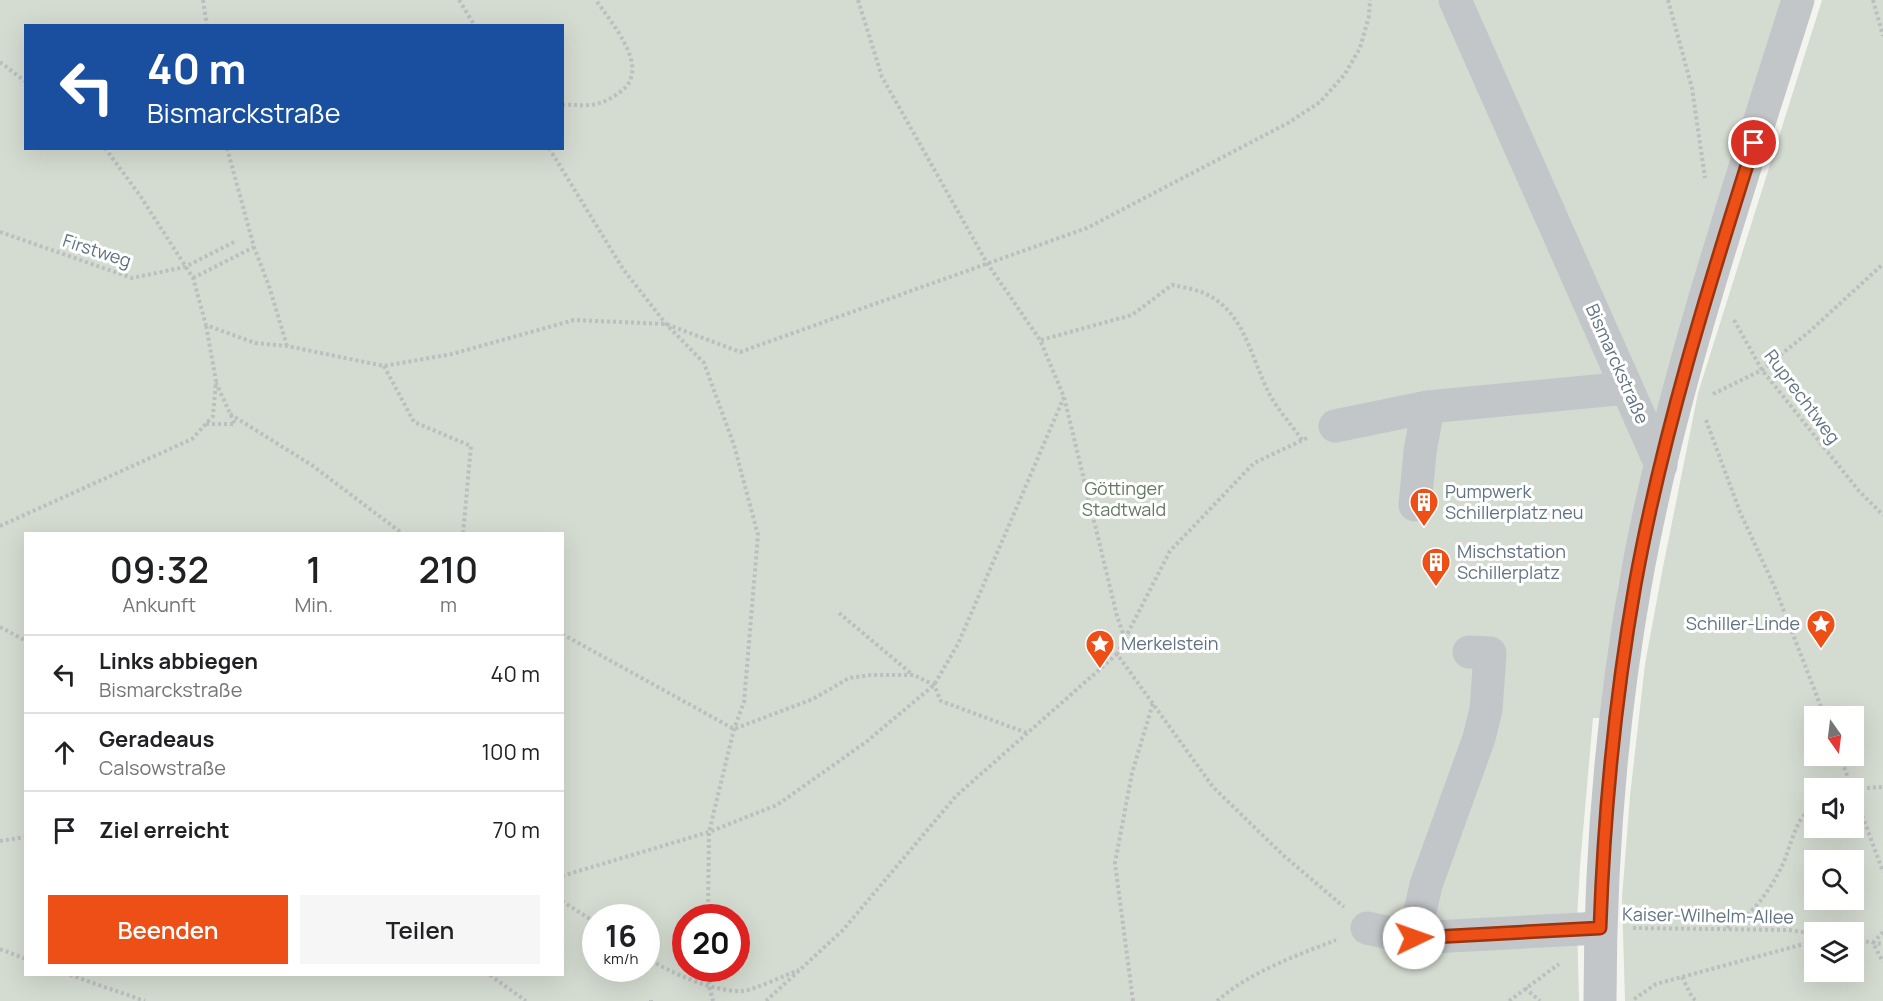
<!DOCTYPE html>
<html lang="de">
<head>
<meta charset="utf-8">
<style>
  :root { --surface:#fff; --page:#f6f6f6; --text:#202124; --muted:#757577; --line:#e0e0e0; --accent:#ed4f16 }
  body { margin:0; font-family:Manrope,sans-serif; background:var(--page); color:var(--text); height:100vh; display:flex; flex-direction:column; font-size:22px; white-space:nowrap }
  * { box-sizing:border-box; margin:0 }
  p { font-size:20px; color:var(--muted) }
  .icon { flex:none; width:33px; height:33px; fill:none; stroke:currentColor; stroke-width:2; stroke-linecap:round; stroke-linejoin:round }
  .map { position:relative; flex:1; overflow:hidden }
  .drawer { position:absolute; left:24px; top:532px; width:540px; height:444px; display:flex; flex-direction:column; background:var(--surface); border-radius:0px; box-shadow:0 6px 24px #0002 }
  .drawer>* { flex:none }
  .banner { position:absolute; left:24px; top:24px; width:540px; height:126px; border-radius:0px; box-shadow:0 6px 24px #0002; background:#1a4fa0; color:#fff; overflow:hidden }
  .needle { width:39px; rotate:166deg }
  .fabs { position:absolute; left:1804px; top:706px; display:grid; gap:12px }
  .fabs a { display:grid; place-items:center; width:60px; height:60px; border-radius:0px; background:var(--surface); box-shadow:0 6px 24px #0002; font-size:30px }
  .speed { position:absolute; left:582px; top:904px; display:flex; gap:12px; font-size:30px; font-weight:700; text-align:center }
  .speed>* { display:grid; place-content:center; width:78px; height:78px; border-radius:50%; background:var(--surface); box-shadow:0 6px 24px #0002; line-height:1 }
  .speed small { font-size:15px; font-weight:400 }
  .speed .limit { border:9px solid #d22; background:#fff; color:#111 }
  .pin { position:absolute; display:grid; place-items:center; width:51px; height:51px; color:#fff; margin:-26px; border:3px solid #fff; border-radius:50%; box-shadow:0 2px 6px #0007 }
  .me { position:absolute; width:66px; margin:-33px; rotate:87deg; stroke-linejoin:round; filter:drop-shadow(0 0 4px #0008) }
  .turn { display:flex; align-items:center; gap:21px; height:126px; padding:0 24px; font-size:27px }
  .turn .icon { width:78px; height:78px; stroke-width:2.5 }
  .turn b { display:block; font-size:42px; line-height:51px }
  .eta { display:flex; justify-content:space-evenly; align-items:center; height:102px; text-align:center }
  .eta b { font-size:36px; font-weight:600; line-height:42px }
  .action { display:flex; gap:12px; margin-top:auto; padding:12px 24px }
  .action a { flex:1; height:69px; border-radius:0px; background:var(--accent); color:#fff; font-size:24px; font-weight:600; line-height:69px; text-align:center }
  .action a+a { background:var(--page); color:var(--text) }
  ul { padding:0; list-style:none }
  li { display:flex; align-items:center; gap:18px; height:78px; padding:0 24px; border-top:2px solid var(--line) }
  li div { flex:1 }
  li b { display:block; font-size:22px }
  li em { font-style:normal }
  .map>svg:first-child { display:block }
  .green { fill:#d4dbd0; fill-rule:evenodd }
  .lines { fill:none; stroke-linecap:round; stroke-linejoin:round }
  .path { stroke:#bcbec0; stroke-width:4; stroke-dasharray:3 3; stroke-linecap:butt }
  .minor { stroke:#c3c6c9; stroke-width:33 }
  .route-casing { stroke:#9a330e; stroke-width:15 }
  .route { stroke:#ed4f16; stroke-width:10 }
  .labels { text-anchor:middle; stroke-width:6; stroke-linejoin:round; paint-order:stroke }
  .street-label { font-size:18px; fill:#617282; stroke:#fff }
  .park-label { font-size:18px; fill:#647960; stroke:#fff }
  .poi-label { font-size:18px; fill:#617282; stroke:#fff; text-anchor:start }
</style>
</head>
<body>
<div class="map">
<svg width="1883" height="1001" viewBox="0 0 1883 1001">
  <rect width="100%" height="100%" fill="#f4f4ef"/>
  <g class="green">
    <path d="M 0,0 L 1786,0 L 1644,461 L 1618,586 L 1603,718 L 1593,718 L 1580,866 L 1577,919 L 1579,1001 L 0,1001 ZM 26,26 L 562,26 L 562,148 L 26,148 ZM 26,534 L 562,534 L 562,975 L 26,975 ZM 596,918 L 646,918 L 646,969 L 596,969 ZM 686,918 L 736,918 L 736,969 L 686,969 Z"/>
    <path d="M 1822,0 L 1883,0 L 1883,1001 L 1625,1001 L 1622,898 L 1630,796 L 1645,664 L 1663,567 L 1698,393 ZM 1815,717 L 1854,717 L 1854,756 L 1815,756 ZM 1815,789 L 1854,789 L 1854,828 L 1815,828 ZM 1815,861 L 1854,861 L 1854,900 L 1815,900 ZM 1815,933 L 1854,933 L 1854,972 L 1815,972 Z"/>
  </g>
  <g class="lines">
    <g class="path">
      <polyline points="203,0 207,26"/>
      <polyline points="459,0 475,26"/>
      <polyline points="858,0 882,77 987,263 1040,340 1064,397 1117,616 1125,639"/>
      <polyline points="1668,0 1692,88 1705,178"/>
      <polyline points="1873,0 1883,36"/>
      <polyline points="0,62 26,82"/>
      <path d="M 562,105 C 572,104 581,106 590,105 C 601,104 611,99 620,92 C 653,69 611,23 596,0"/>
      <polyline points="105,148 141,197 193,278 206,325 255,343 287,346 384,366 452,354 574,320 666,324 740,352 1087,228 1288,123 1320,102 1345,74 1360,48 1369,16 1370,0"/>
      <polyline points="227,148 254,247 269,286 287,346"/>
      <polyline points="549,148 623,269 666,324 704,363 734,445 758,535 744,702 734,729 709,832 708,918"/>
      <polyline points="0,232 132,278 185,267 234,242"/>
      <polyline points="193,278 254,247"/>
      <polyline points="1734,320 1762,370 1859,491 1883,515"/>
      <path d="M 1041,340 L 1132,315 L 1172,285 C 1182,287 1194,289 1204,293 C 1244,311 1250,355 1268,391 C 1276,408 1291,424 1302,440"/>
      <polyline points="384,366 414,422 471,446 463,534"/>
      <polyline points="1713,394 1762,370 1810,331 1883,264"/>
      <polyline points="230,414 313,466 403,534"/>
      <polyline points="1706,420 1740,512 1775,588 1825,717"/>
      <polyline points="206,424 235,424 216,383"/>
      <polyline points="1307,438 1254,463 1170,551 1117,654 1213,787 1283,855 1344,907"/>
      <polyline points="0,526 192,439 213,416 216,381 206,325"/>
      <polyline points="839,613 913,675"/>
      <polyline points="0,627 26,641"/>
      <polyline points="562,634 734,729 813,699 849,678 871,675 914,675 934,685 941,701 1027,733"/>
      <polyline points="1840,756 1852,789"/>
      <polyline points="1849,789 1883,787"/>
      <polyline points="1854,793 1883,872"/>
      <polyline points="0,841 26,837"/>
      <polyline points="562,876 709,832 777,805 866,742 934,685 958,644 1064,397"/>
      <polyline points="562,901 596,923"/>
      <polyline points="709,907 721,918"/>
      <polyline points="1633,928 1789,930 1815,934"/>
      <path d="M 1727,928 C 1734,923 1744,918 1750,912 C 1763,900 1774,882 1782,866 C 1791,847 1795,816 1815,806"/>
      <polyline points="1883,932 1873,943 1883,962"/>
      <polyline points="736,933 747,943"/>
      <polyline points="1854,940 1883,944"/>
      <polyline points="0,949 26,959"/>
      <path d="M 646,957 C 670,973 714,992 742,991 C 755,990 785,975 799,970"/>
      <polyline points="709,969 709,986 713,1001"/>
      <polyline points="70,975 145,1001"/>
      <polyline points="490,975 526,1001"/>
      <polyline points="1682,977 1692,997 1696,1001"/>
      <polyline points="1525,988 1540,1001"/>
      <polyline points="1634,999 1656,984 1815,941"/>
      <polyline points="651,1000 651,1001"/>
      <polyline points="766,1001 843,930 956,796 1117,654"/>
      <polyline points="1133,1001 1115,863 1132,773 1153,703"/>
      <path d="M 1217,1001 C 1250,972 1295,956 1336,940"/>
      <polyline points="1509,1001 1559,964"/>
    </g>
    <g class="minor">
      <polyline points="1455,0 1661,465"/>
      <polyline points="1335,426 1428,407 1627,388"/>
      <polyline points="1415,505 1420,452 1428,407"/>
      <polyline points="1367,928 1414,938 1600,928"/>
      <polyline points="1414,938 1426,885 1479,738 1486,710 1490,653 1469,652"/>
      <path d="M 1600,1001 C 1600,861 1611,723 1635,586 C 1670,388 1738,191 1798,0"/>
    </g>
  </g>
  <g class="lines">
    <g class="route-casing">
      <path id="route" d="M 1414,938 L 1600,928 C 1604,813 1615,699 1635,585 C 1662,435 1708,288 1754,143"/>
    </g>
    <use href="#route" class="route"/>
  </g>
  <defs>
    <g id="building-pin" transform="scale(1.5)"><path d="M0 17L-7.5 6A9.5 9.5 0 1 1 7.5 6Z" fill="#ed4f16" stroke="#fff"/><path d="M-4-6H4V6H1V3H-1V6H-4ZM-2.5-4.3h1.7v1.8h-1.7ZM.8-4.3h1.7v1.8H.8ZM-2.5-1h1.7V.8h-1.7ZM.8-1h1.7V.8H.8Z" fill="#fff"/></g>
    <g id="sight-pin" transform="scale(1.5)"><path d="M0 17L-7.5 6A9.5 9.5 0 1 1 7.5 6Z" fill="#ed4f16" stroke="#fff"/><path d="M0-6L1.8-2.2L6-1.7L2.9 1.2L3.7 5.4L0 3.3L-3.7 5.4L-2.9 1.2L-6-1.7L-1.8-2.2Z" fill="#fff"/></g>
  </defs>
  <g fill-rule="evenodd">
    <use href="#building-pin" x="1424" y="502"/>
    <use href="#building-pin" x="1436" y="562"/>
    <use href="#sight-pin" x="1821" y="624"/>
    <use href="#sight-pin" x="1100" y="644"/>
  </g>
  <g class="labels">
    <g class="street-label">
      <text transform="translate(97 251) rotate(18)" y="6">Firstweg</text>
      <text transform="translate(1617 364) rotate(66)" y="6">Bismarckstraße</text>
      <text transform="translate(1802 397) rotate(53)" y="6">Ruprechtweg</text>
      <text transform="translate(1708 916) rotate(1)" y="6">Kaiser-Wilhelm-Allee</text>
    </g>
    <g class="park-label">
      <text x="1124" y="495">Göttinger<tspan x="1124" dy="21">Stadtwald</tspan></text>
    </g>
    <g class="poi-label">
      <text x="1445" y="498">Pumpwerk<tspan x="1445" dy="21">Schillerplatz neu</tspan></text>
      <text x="1457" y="558">Mischstation<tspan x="1457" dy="21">Schillerplatz</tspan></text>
      <text x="1800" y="630" text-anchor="end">Schiller-Linde</text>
      <text x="1121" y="650">Merkelstein</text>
    </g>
  </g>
</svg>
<div class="fabs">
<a><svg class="needle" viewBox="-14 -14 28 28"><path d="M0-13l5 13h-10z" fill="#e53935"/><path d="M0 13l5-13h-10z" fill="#757577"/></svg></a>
<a><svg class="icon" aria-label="sound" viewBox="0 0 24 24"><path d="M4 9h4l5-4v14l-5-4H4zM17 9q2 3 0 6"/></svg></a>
<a><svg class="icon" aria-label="search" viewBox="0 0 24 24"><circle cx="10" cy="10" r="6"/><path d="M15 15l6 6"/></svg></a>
<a><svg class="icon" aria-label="layers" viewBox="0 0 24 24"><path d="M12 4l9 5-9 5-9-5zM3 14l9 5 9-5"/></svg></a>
</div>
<div class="speed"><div>16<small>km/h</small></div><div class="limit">20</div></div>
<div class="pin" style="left:1754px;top:143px;background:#d93025"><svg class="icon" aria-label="arrive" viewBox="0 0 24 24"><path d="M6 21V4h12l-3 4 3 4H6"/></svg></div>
<svg class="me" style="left:1414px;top:938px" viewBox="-20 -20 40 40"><circle r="19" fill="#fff"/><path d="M0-13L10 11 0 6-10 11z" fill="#ed4f16"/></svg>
<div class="banner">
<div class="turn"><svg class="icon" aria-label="left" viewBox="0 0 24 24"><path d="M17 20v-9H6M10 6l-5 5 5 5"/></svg><div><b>40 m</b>Bismarckstraße</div></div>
</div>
<section class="drawer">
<div class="eta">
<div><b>09:32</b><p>Ankunft</p></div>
<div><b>1</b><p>Min.</p></div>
<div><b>210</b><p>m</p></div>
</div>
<ul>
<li><svg class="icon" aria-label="left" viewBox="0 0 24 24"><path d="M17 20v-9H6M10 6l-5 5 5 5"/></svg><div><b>Links abbiegen</b><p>Bismarckstraße</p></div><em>40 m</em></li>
<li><svg class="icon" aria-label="ahead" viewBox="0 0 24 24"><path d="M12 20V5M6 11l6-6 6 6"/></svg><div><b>Geradeaus</b><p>Calsowstraße</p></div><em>100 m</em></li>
<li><svg class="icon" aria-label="arrive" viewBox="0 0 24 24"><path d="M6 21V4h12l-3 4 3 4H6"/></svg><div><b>Ziel erreicht</b></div><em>70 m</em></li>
</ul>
<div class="action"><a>Beenden</a><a>Teilen</a></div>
</section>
</div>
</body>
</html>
